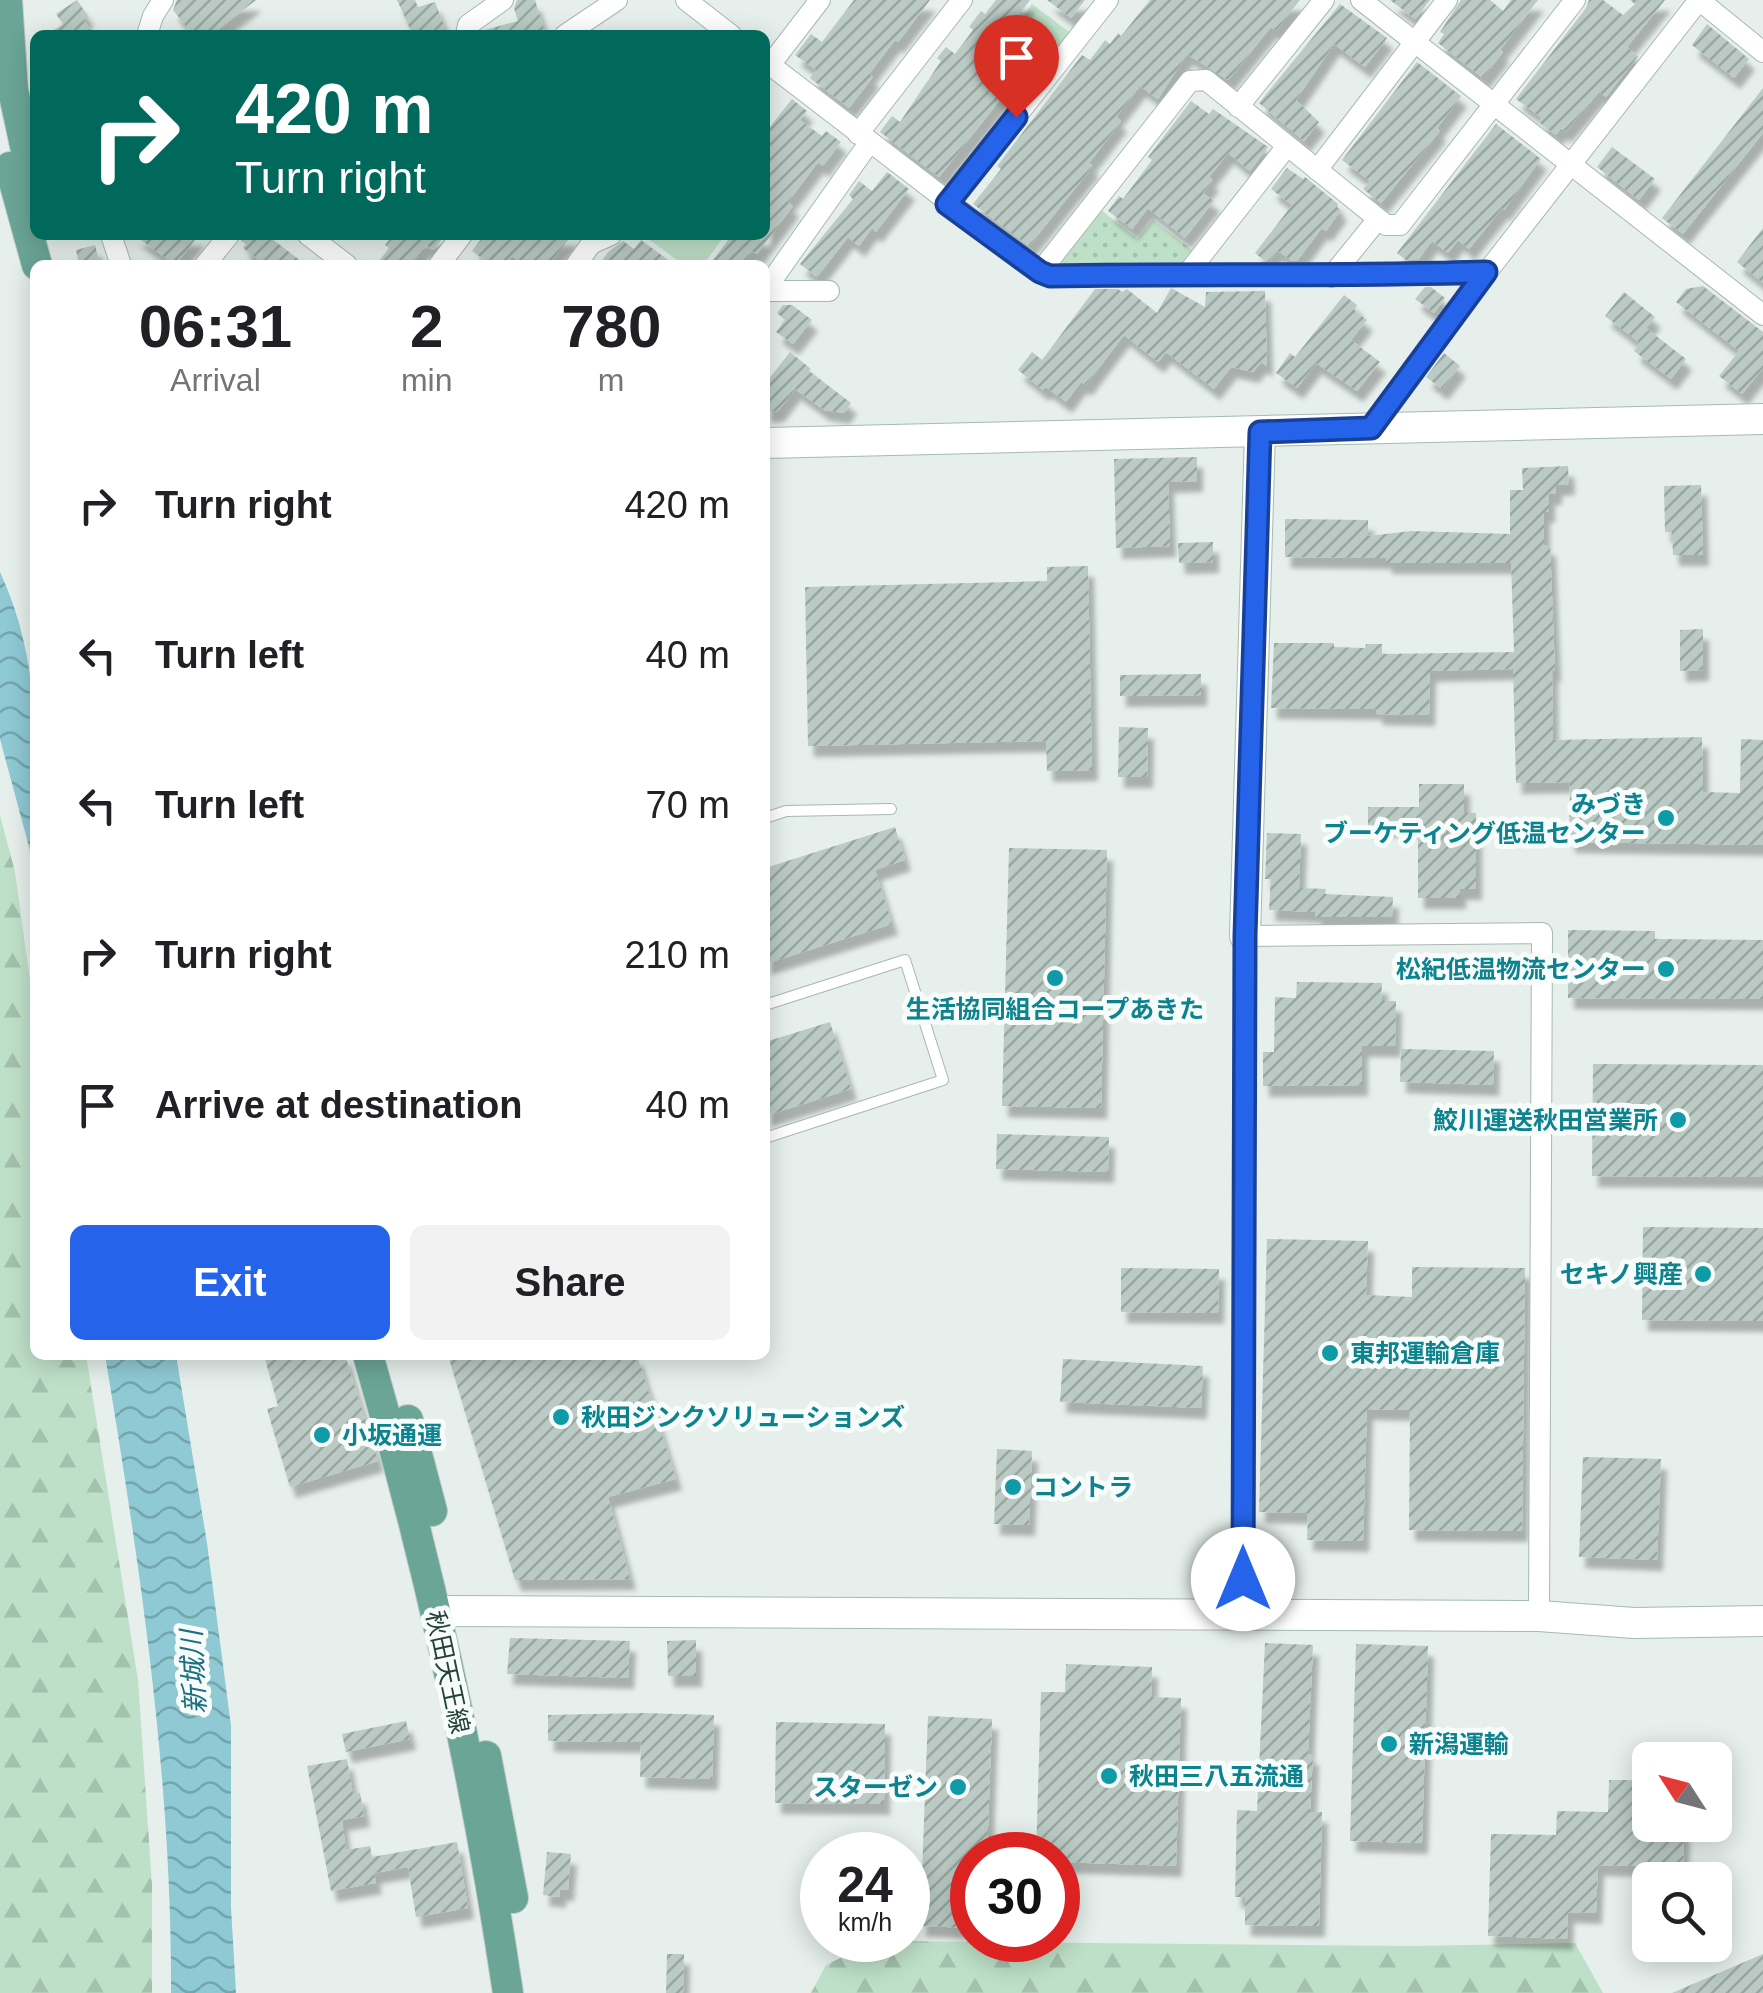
<!DOCTYPE html>
<html lang="en">
<head>
<meta charset="utf-8">
<style>
  :root { --surface:#fff; --page:#f2f2f2; --text:#202124; --muted:#757577; --accent:#2563eb }
  body { margin:0; font-family:Helvetica,"Noto Sans JP",sans-serif; background:var(--page); color:var(--text); height:100vh; display:flex; flex-direction:column; font-size:38px; white-space:nowrap }
  * { box-sizing:border-box; margin:0 }
  p { font-size:32px; color:var(--muted) }
  .icon { flex:none; width:55px; height:55px; fill:none; stroke:currentColor; stroke-width:2; stroke-linecap:round; stroke-linejoin:round }
  .map { position:relative; flex:1; overflow:hidden }
  .sheet { position:absolute; left:30px; top:260px; width:740px; height:1100px; display:flex; flex-direction:column; background:var(--surface); border-radius:15px; box-shadow:0 5px 25px #0003 }
  .sheet>* { flex:none }
  .hud { position:absolute; left:30px; top:30px; width:740px; height:210px; border-radius:15px; box-shadow:0 5px 25px #0003; background:#00695c; color:#fff; overflow:hidden }
  .needle { width:65px; rotate:306deg }
  .buttons { position:absolute; left:1632px; top:1742px; display:grid; gap:20px }
  .buttons a { display:grid; place-items:center; width:100px; height:100px; border-radius:15px; background:var(--surface); box-shadow:0 5px 25px #0003; font-size:50px }
  .speed { position:absolute; left:800px; top:1832px; display:flex; gap:20px; font-size:50px; font-weight:700; text-align:center }
  .speed>* { display:grid; place-content:center; width:130px; height:130px; border-radius:50%; background:var(--surface); box-shadow:0 5px 25px #0003; line-height:1 }
  .speed small { font-size:25px; font-weight:400 }
  .speed .limit { border:15px solid #d22; background:#fff; color:#111 }
  .pin { position:absolute; display:grid; place-items:center; width:85px; height:85px; color:#fff; margin:-102px -42px; border-radius:50% 50% 50% 0; rotate:-45deg; box-shadow:0 0 10px #0007 }
  .pin .icon { rotate:45deg }
  .me { position:absolute; width:110px; margin:-55px; rotate:0deg; stroke-linejoin:round; filter:drop-shadow(0 0 8px #0008) }
  .turn { display:flex; align-items:center; gap:35px; height:210px; padding:0 40px; font-size:45px }
  .turn .icon { width:130px; height:130px; stroke-width:2.5 }
  .turn b { display:block; font-size:70px; line-height:85px }
  .eta { display:flex; justify-content:space-evenly; align-items:center; height:170px; text-align:center }
  .eta b { font-size:60px; font-weight:800; line-height:70px }
  .cta { display:flex; gap:20px; margin-top:auto; padding:20px 40px }
  .cta a { flex:1; height:115px; border-radius:15px; background:var(--accent); color:#fff; font-size:40px; font-weight:800; line-height:115px; text-align:center }
  .cta a+a { background:var(--page); color:var(--text) }
  ul { padding:0; list-style:none }
  li { display:flex; align-items:center; gap:30px; height:150px; padding:0 40px }
  li div { flex:1 }
  li b { display:block; font-size:38px }
  li em { font-style:normal }
  .map>svg:first-child { display:block }
  .grass { fill:#bfe0c8 }
  .forest { fill:url(#forest-firs) }
  .park { fill:url(#park-dots) }
  .water { fill:url(#water-waves) }
  .building { fill:url(#building-hatch); filter:url(#shadow) }
  .lines { fill:none; stroke-linecap:round; stroke-linejoin:round }
  .lane-casing { stroke:#a8b8b2; stroke-width:12 }
  .street-casing { stroke:#a8b8b2; stroke-width:22 }
  .secondary-casing { stroke:#a4bbb3; stroke-width:32 }
  .primary-casing { stroke:#c2cac8; stroke-width:32 }
  .lane { stroke:#fff; stroke-width:10 }
  .street { stroke:#fff; stroke-width:20 }
  .secondary { stroke:#fff; stroke-width:30 }
  .primary { stroke:#6aa596; stroke-width:30 }
  .route-casing { stroke:#184099; stroke-width:25 }
  .route { stroke:#2563eb; stroke-width:18 }
  .culture-dot { fill:#0f9aa8; stroke:#f7fbf9; stroke-width:4 }
  .labels { text-anchor:middle; stroke-width:10; stroke-linejoin:round; paint-order:stroke }
  .culture-label { font-size:25px; font-weight:bold; fill:#0d838f; stroke:#f7fbf9; text-anchor:start }
  .street-label { font-size:25px; fill:#24423a; stroke:#f7fbf9 }
  .water-label { font-size:28px; font-style:italic; fill:#1c6f80; stroke:#f7fbf9 }
</style>
</head>
<body>
<div class="map">
<svg width="1763" height="1993" viewBox="0 0 1763 1993">
  <defs>
    <pattern id="forest-firs" width="22" height="20" patternUnits="userSpaceOnUse" patternTransform="scale(2.5)"><rect width="22" height="20" fill="#bfe0c8"/><path d="M5 1l3.5 6h-7zM16 11l3.5 6h-7z" fill="#a4c1ad"/></pattern>
    <pattern id="park-dots" width="8" height="8" patternUnits="userSpaceOnUse" patternTransform="scale(2.5)"><rect width="8" height="8" fill="#bfe0c8"/><path d="M2 2h.1M6 6h.1" fill="none" stroke="#a4c1ad" stroke-width="1.8" stroke-linecap="round"/></pattern>
    <pattern id="water-waves" width="16" height="10" patternUnits="userSpaceOnUse" patternTransform="scale(2.5)"><rect width="16" height="10" fill="#8ec9d4"/><path d="M0 5q4-4 8 0t8 0" fill="none" stroke="#74a5ad"/></pattern>
    <pattern id="building-hatch" width="6" height="6" patternUnits="userSpaceOnUse" patternTransform="scale(2.5)"><rect width="6" height="6" fill="#bbcac4"/><path d="M-1 1l2-2M0 6l6-6M5 7l2-2" fill="none" stroke="#98a6a0"/></pattern>
    <filter id="shadow"><feDropShadow dx="6" dy="11" stdDeviation="2.5" flood-color="#0004"/></filter>
  </defs>
  <rect width="100%" height="100%" fill="#e6efeb"/>
  <g class="grass">
    <polygon points="1032,4 1072,34 1040,75 1003,46"/>
    <polygon points="643,235 725,235 703,265 684,265"/>
  </g>
  <g class="forest">
    <polygon points="0,815 15,872 35,1017 35,1355 86,1355 138,1680 152,1885 152,1993 0,1993"/>
    <polygon points="875,1941 1410,1946 1575,1943 1603,1993 811,1993 826,1965"/>
  </g>
  <polygon class="park" points="1100,209 1137,239 1153,220 1192,250 1185,262 1176,265 1061,266 1058,264"/>
  <g class="water">
    <path d="M 0,572 C 45,669 35,766 35,869 L 0,739 Z"/>
    <path d="M 105,1355 L 176,1355 L 207,1543 L 231,1726 L 231,1907 L 236,1993 L 171,1993 C 172,1779 140,1566 105,1355 Z"/>
  </g>
  <g class="building">
    <polygon points="77,0 88,16 83,19 94,35 46,35 63,24 56,14"/>
    <polygon points="177,0 256,0 211,35 193,35 173,10"/>
    <polygon points="397,0 415,0 418,7 435,2 445,28 439,31 440,35 413,35"/>
    <polygon points="517,0 535,0 546,35 483,35 484,30 518,21 514,8"/>
    <polygon points="854,0 930,0 898,42 895,40 888,49 869,74 873,77 849,108 810,78 816,70 795,55 811,34 822,42"/>
    <polygon points="996,0 1030,0 998,42 1002,44 1000,48 1026,67 939,177 880,132 892,116 900,122 941,61 937,58 946,47 955,54 973,30 969,27 981,11 985,14"/>
    <polygon points="1047,0 1085,0 1071,18"/>
    <polygon points="1150,0 1300,0 1276,31 1271,27 1228,80 1187,54 1158,99 1140,86 1116,117 1121,121 1089,163 1093,166 1029,246 973,204 1001,169 997,166 1082,55 1090,60 1105,40 1110,44 1118,33 1121,36"/>
    <polygon points="1390,0 1430,0 1415,19"/>
    <polygon points="1461,0 1490,0 1503,11 1511,0 1538,0 1500,50 1503,52 1483,78 1438,43 1444,34 1440,32"/>
    <polygon points="1589,0 1603,0 1623,15 1635,4 1630,0 1665,0 1627,47 1638,56 1606,97 1599,92 1565,132 1561,128 1556,135 1539,122 1542,118 1516,99 1586,8"/>
    <polygon points="1340,4 1387,38 1365,67 1334,44 1296,100 1319,122 1304,141 1259,103"/>
    <polygon points="1707,24 1749,59 1734,78 1692,45"/>
    <polygon points="1417,62 1461,96 1437,128 1440,131 1381,203 1363,189 1370,181 1342,160"/>
    <polygon points="1763,88 1763,133 1683,234 1662,218"/>
    <polygon points="792,99 807,111 800,120 822,136 826,131 841,142 823,166 818,162 788,202 793,206 757,254 752,251 742,265 709,265 732,235 765,235 765,133"/>
    <polygon points="1191,101 1209,114 1213,109 1268,147 1250,171 1228,153 1209,177 1213,180 1203,193 1214,201 1185,238 1148,208 1132,229 1108,211 1119,196 1123,199 1152,160 1148,157"/>
    <polygon points="1496,124 1541,159 1504,210 1502,208 1469,249 1458,240 1448,253 1432,241 1418,260 1406,260 1397,253"/>
    <polygon points="1612,147 1655,179 1639,200 1597,167"/>
    <polygon points="1287,168 1303,179 1305,177 1338,204 1337,207 1341,210 1326,231 1322,228 1297,261 1292,261 1277,250 1269,261 1265,261 1255,253 1292,205 1271,189"/>
    <polygon points="887,172 909,189 876,232 872,228 859,246 848,237 817,277 800,264 853,199 849,195 859,181 872,191"/>
    <polygon points="1763,228 1763,283 1737,262"/>
    <polygon points="134,235 199,235 175,265"/>
    <polygon points="242,235 267,235 306,265 265,265 243,248 246,244 241,241"/>
    <polygon points="393,235 437,235 442,239 433,250 426,245 410,265 376,265 389,248 385,245"/>
    <polygon points="484,235 572,235 548,265 524,265 512,256 506,265 491,265 472,251"/>
    <polygon points="641,240 675,265 599,265 608,252 623,241 634,249"/>
    <polygon points="95,245 100,265 79,265 76,250"/>
    <polygon points="1703,286 1763,332 1763,368 1742,394 1719,376 1739,351 1676,302 1686,289"/>
    <polygon points="1425,287 1431,287 1445,298 1434,313 1415,299"/>
    <polygon points="1171,288 1205,307 1206,292 1265,291 1267,366 1261,362 1253,372 1231,367 1214,389 1166,352 1158,362 1124,335 1086,385 1081,382 1066,402 1046,387 1043,390 1018,370 1032,352 1042,360 1095,289 1118,289 1122,292 1127,289 1157,313"/>
    <polygon points="1624,292 1655,317 1646,328 1686,359 1671,379 1634,351 1640,343 1605,316"/>
    <polygon points="1344,295 1357,305 1354,310 1367,320 1351,340 1380,362 1357,391 1316,363 1297,388 1276,373 1290,353 1295,357"/>
    <polygon points="783,305 792,305 812,320 793,344 776,332 785,320 777,313"/>
    <polygon points="790,352 811,369 809,371 851,403 844,413 824,410 795,389 778,411 765,412 765,384"/>
    <polygon points="1444,353 1460,366 1442,389 1426,377"/>
    <polygon points="1197,457 1197,481 1168,482 1170,546 1116,548 1114,459"/>
    <polygon points="1568,466 1569,484 1556,485 1556,494 1549,494 1549,512 1544,512 1544,545 1550,545 1555,671 1552,671 1553,740 1702,737 1703,792 1740,793 1741,739 1763,740 1763,845 1569,842 1570,782 1516,783 1513,669 1430,671 1429,715 1376,714 1377,709 1271,708 1274,643 1334,643 1334,647 1365,648 1366,644 1382,644 1382,654 1514,652 1511,563 1386,563 1386,558 1285,557 1285,519 1368,520 1368,536 1411,531 1510,534 1510,490 1523,490 1522,468"/>
    <polygon points="1701,485 1703,555 1673,555 1672,532 1665,532 1664,486"/>
    <polygon points="1213,542 1213,562 1179,563 1178,543"/>
    <polygon points="1088,566 1092,770 1047,771 1046,741 808,746 805,587 1047,581 1047,567"/>
    <polygon points="1703,629 1703,670 1680,671 1680,630"/>
    <polygon points="1201,674 1201,695 1120,696 1120,675"/>
    <polygon points="1119,727 1148,728 1147,777 1118,777"/>
    <polygon points="1419,784 1464,784 1464,813 1476,813 1476,889 1460,889 1460,898 1418,898 1418,826 1368,826 1368,807 1419,807"/>
    <polygon points="895,827 905,860 875,870 892,924 765,964 765,868"/>
    <polygon points="1267,833 1301,834 1299,888 1326,889 1325,894 1393,897 1392,917 1315,917 1316,912 1269,910 1271,879 1265,879"/>
    <polygon points="1009,848 1107,850 1101,1108 1002,1106"/>
    <polygon points="1568,930 1655,931 1655,939 1763,940 1763,999 1568,998"/>
    <polygon points="1297,982 1382,983 1381,1001 1396,1001 1395,1046 1362,1046 1362,1085 1263,1086 1263,1052 1274,1052 1275,997 1296,998"/>
    <polygon points="830,1022 851,1089 765,1116 765,1042"/>
    <polygon points="1401,1049 1494,1051 1493,1085 1400,1082"/>
    <polygon points="1593,1064 1763,1065 1763,1177 1592,1176"/>
    <polygon points="997,1134 1109,1137 1108,1172 996,1169"/>
    <polygon points="1643,1227 1763,1228 1763,1321 1642,1320"/>
    <polygon points="1267,1239 1368,1241 1366,1295 1412,1297 1412,1267 1525,1268 1522,1531 1409,1530 1410,1410 1367,1409 1363,1541 1307,1540 1308,1513 1259,1512"/>
    <polygon points="1121,1268 1219,1269 1218,1313 1121,1312"/>
    <polygon points="264,1355 345,1355 378,1461 290,1487 267,1409 278,1406"/>
    <polygon points="448,1355 637,1355 676,1479 608,1497 630,1579 515,1580"/>
    <polygon points="1063,1359 1203,1366 1201,1408 1060,1402"/>
    <polygon points="997,1449 1032,1451 1029,1525 994,1524"/>
    <polygon points="1583,1457 1661,1459 1657,1560 1579,1557"/>
    <polygon points="510,1638 630,1641 628,1678 507,1674"/>
    <polygon points="696,1640 696,1676 668,1676 667,1641"/>
    <polygon points="1265,1643 1313,1645 1308,1754 1313,1754 1310,1812 1322,1812 1319,1926 1245,1925 1245,1897 1235,1897 1237,1810 1257,1811"/>
    <polygon points="1356,1644 1428,1646 1422,1843 1350,1841"/>
    <polygon points="1066,1664 1152,1667 1151,1697 1181,1698 1176,1866 1058,1862 1058,1855 1036,1855 1041,1692 1065,1692"/>
    <polygon points="642,1713 714,1715 712,1779 640,1777 641,1742 548,1741 548,1715"/>
    <polygon points="928,1716 992,1719 987,1855 972,1855 972,1928 920,1926"/>
    <polygon points="406,1721 410,1739 346,1752 342,1734"/>
    <polygon points="776,1722 885,1724 884,1804 775,1803"/>
    <polygon points="347,1759 353,1794 360,1793 364,1816 342,1820 346,1850 370,1846 372,1857 457,1842 468,1908 416,1917 408,1867 374,1873 376,1883 331,1891 307,1766"/>
    <polygon points="1609,1780 1650,1780 1650,1825 1684,1825 1683,1867 1598,1865 1596,1913 1568,1912 1567,1939 1488,1936 1491,1834 1556,1835 1557,1811 1608,1812"/>
    <polygon points="547,1852 571,1854 568,1890 560,1890 560,1897 543,1895"/>
    <polygon points="667,1954 684,1954 683,1993 666,1993"/>
    <polygon points="1763,1954 1763,1993 1672,1993"/>
  </g>
  <g class="lines">
    <g class="lane-casing">
      <g id="lane">
        <polyline points="765,818 786,811 891,809"/>
        <polyline points="765,1005 905,960 943,1080 765,1138"/>
      </g>
    </g>
    <g class="street-casing">
      <g id="street">
        <polyline points="686,0 731,35"/>
        <polyline points="1361,0 1763,315"/>
        <polyline points="1699,0 1763,52"/>
        <polyline points="147,35 153,16 163,0"/>
        <polyline points="466,35 468,25 503,0"/>
        <polyline points="565,35 617,0"/>
        <path d="M 765,61 L 1040,272 L 1051,276 C 1196,273 1341,276 1487,272"/>
        <polyline points="770,65 820,0"/>
        <polyline points="1238,107 1324,0"/>
        <polyline points="858,134 962,0"/>
        <polyline points="1317,170 1447,0"/>
        <polyline points="947,204 1108,0"/>
        <polyline points="111,235 121,265"/>
        <polyline points="308,235 347,265"/>
        <polyline points="205,265 229,235"/>
        <polyline points="439,265 462,235"/>
        <polyline points="576,265 591,244 611,235"/>
        <polyline points="1040,272 1190,81 1206,80 1386,225 1400,225 1575,0"/>
        <polyline points="1187,274 1287,146"/>
        <polyline points="1331,277 1378,219"/>
        <polyline points="765,290 869,143"/>
        <polyline points="765,291 829,291"/>
        <polyline points="1371,428 1487,272 1699,0"/>
        <polyline points="1243,1617 1245,936 1542,933 1539,1616"/>
      </g>
    </g>
    <g class="secondary-casing">
      <g id="secondary">
        <polyline points="765,443 1763,419"/>
        <polyline points="1245,936 1260,432"/>
        <polyline points="436,1611 1539,1616 1634,1623 1763,1621"/>
      </g>
    </g>
    <g class="primary-casing">
      <g id="primary">
        <polyline points="7,0 13,90 35,192"/>
        <polyline points="10,167 37,265"/>
        <path d="M 368,1355 C 429,1564 476,1778 508,1993"/>
        <polyline points="408,1420 432,1511"/>
        <polyline points="486,1756 513,1898"/>
      </g>
    </g>
    <use href="#lane" class="lane"/>
    <use href="#street" class="street"/>
    <use href="#secondary" class="secondary"/>
    <use href="#primary" class="primary"/>
  </g>
  <g class="lines">
    <g class="route-casing">
      <path id="route" d="M 1016,117 L 947,204 L 1040,272 L 1050,276 C 1196,273 1341,277 1486,272 L 1371,428 L 1260,432 L 1245,936 L 1243,1579"/>
    </g>
    <use href="#route" class="route"/>
  </g>
  <g class="culture-dot">
    <circle cx="1666" cy="818" r="10"/>
    <circle cx="1666" cy="969" r="10"/>
    <circle cx="1055" cy="978" r="10"/>
    <circle cx="1678" cy="1120" r="10"/>
    <circle cx="1703" cy="1274" r="10"/>
    <circle cx="1330" cy="1353" r="10"/>
    <circle cx="561" cy="1417" r="10"/>
    <circle cx="322" cy="1435" r="10"/>
    <circle cx="1013" cy="1487" r="10"/>
    <circle cx="1389" cy="1744" r="10"/>
    <circle cx="1109" cy="1776" r="10"/>
    <circle cx="958" cy="1787" r="10"/>
  </g>
  <g class="labels">
    <g class="culture-label">
      <text x="1646" y="813" text-anchor="end">みづき<tspan x="1646" dy="29">ブーケティング低温センター</tspan></text>
      <text x="1646" y="978" text-anchor="end">松紀低温物流センター</text>
      <text x="1055" y="1018" text-anchor="middle">生活協同組合コープあきた</text>
      <text x="1658" y="1129" text-anchor="end">鮫川運送秋田営業所</text>
      <text x="1683" y="1283" text-anchor="end">セキノ興産</text>
      <text x="1350" y="1362">東邦運輸倉庫</text>
      <text x="581" y="1426">秋田ジンクソリューションズ</text>
      <text x="342" y="1444">小坂通運</text>
      <text x="1033" y="1496">コントラ</text>
      <text x="1409" y="1753">新潟運輸</text>
      <text x="1129" y="1785">秋田三八五流通</text>
      <text x="938" y="1796" text-anchor="end">スターゼン</text>
    </g>
    <g class="street-label">
      <text transform="translate(448 1672) rotate(78)" y="9">秋田天王線</text>
    </g>
    <g class="water-label">
      <text transform="translate(193 1672) rotate(-93)" y="10">新城川</text>
    </g>
  </g>
</svg>
<div class="buttons">
<a><svg class="needle" viewBox="-14 -14 28 28"><path d="M0-13l5 13h-10z" fill="#e53935"/><path d="M0 13l5-13h-10z" fill="#757577"/></svg></a>
<a><svg class="icon" aria-label="search" viewBox="0 0 24 24"><circle cx="10" cy="10" r="6"/><path d="M15 15l6 6"/></svg></a>
</div>
<div class="speed"><div>24<small>km/h</small></div><div class="limit">30</div></div>
<div class="pin" style="left:1016px;top:117px;background:#d93025"><svg class="icon" aria-label="arrive" viewBox="0 0 24 24"><path d="M6 21V4h12l-3 4 3 4H6"/></svg></div>
<svg class="me" style="left:1243px;top:1579px" viewBox="-20 -20 40 40"><circle r="19" fill="#fff"/><path d="M0-13L10 11 0 6-10 11z" fill="#2563eb"/></svg>
<div class="hud">
<div class="turn"><svg class="icon" aria-label="right" viewBox="0 0 24 24"><path d="M7 20v-9h11M14 6l5 5-5 5"/></svg><div><b>420 m</b>Turn right</div></div>
</div>
<section class="sheet">
<div class="eta">
<div><b>06:31</b><p>Arrival</p></div>
<div><b>2</b><p>min</p></div>
<div><b>780</b><p>m</p></div>
</div>
<ul>
<li><svg class="icon" aria-label="right" viewBox="0 0 24 24"><path d="M7 20v-9h11M14 6l5 5-5 5"/></svg><div><b>Turn right</b></div><em>420 m</em></li>
<li><svg class="icon" aria-label="left" viewBox="0 0 24 24"><path d="M17 20v-9H6M10 6l-5 5 5 5"/></svg><div><b>Turn left</b></div><em>40 m</em></li>
<li><svg class="icon" aria-label="left" viewBox="0 0 24 24"><path d="M17 20v-9H6M10 6l-5 5 5 5"/></svg><div><b>Turn left</b></div><em>70 m</em></li>
<li><svg class="icon" aria-label="right" viewBox="0 0 24 24"><path d="M7 20v-9h11M14 6l5 5-5 5"/></svg><div><b>Turn right</b></div><em>210 m</em></li>
<li><svg class="icon" aria-label="arrive" viewBox="0 0 24 24"><path d="M6 21V4h12l-3 4 3 4H6"/></svg><div><b>Arrive at destination</b></div><em>40 m</em></li>
</ul>
<div class="cta"><a>Exit</a><a>Share</a></div>
</section>
</div>
</body>
</html>
